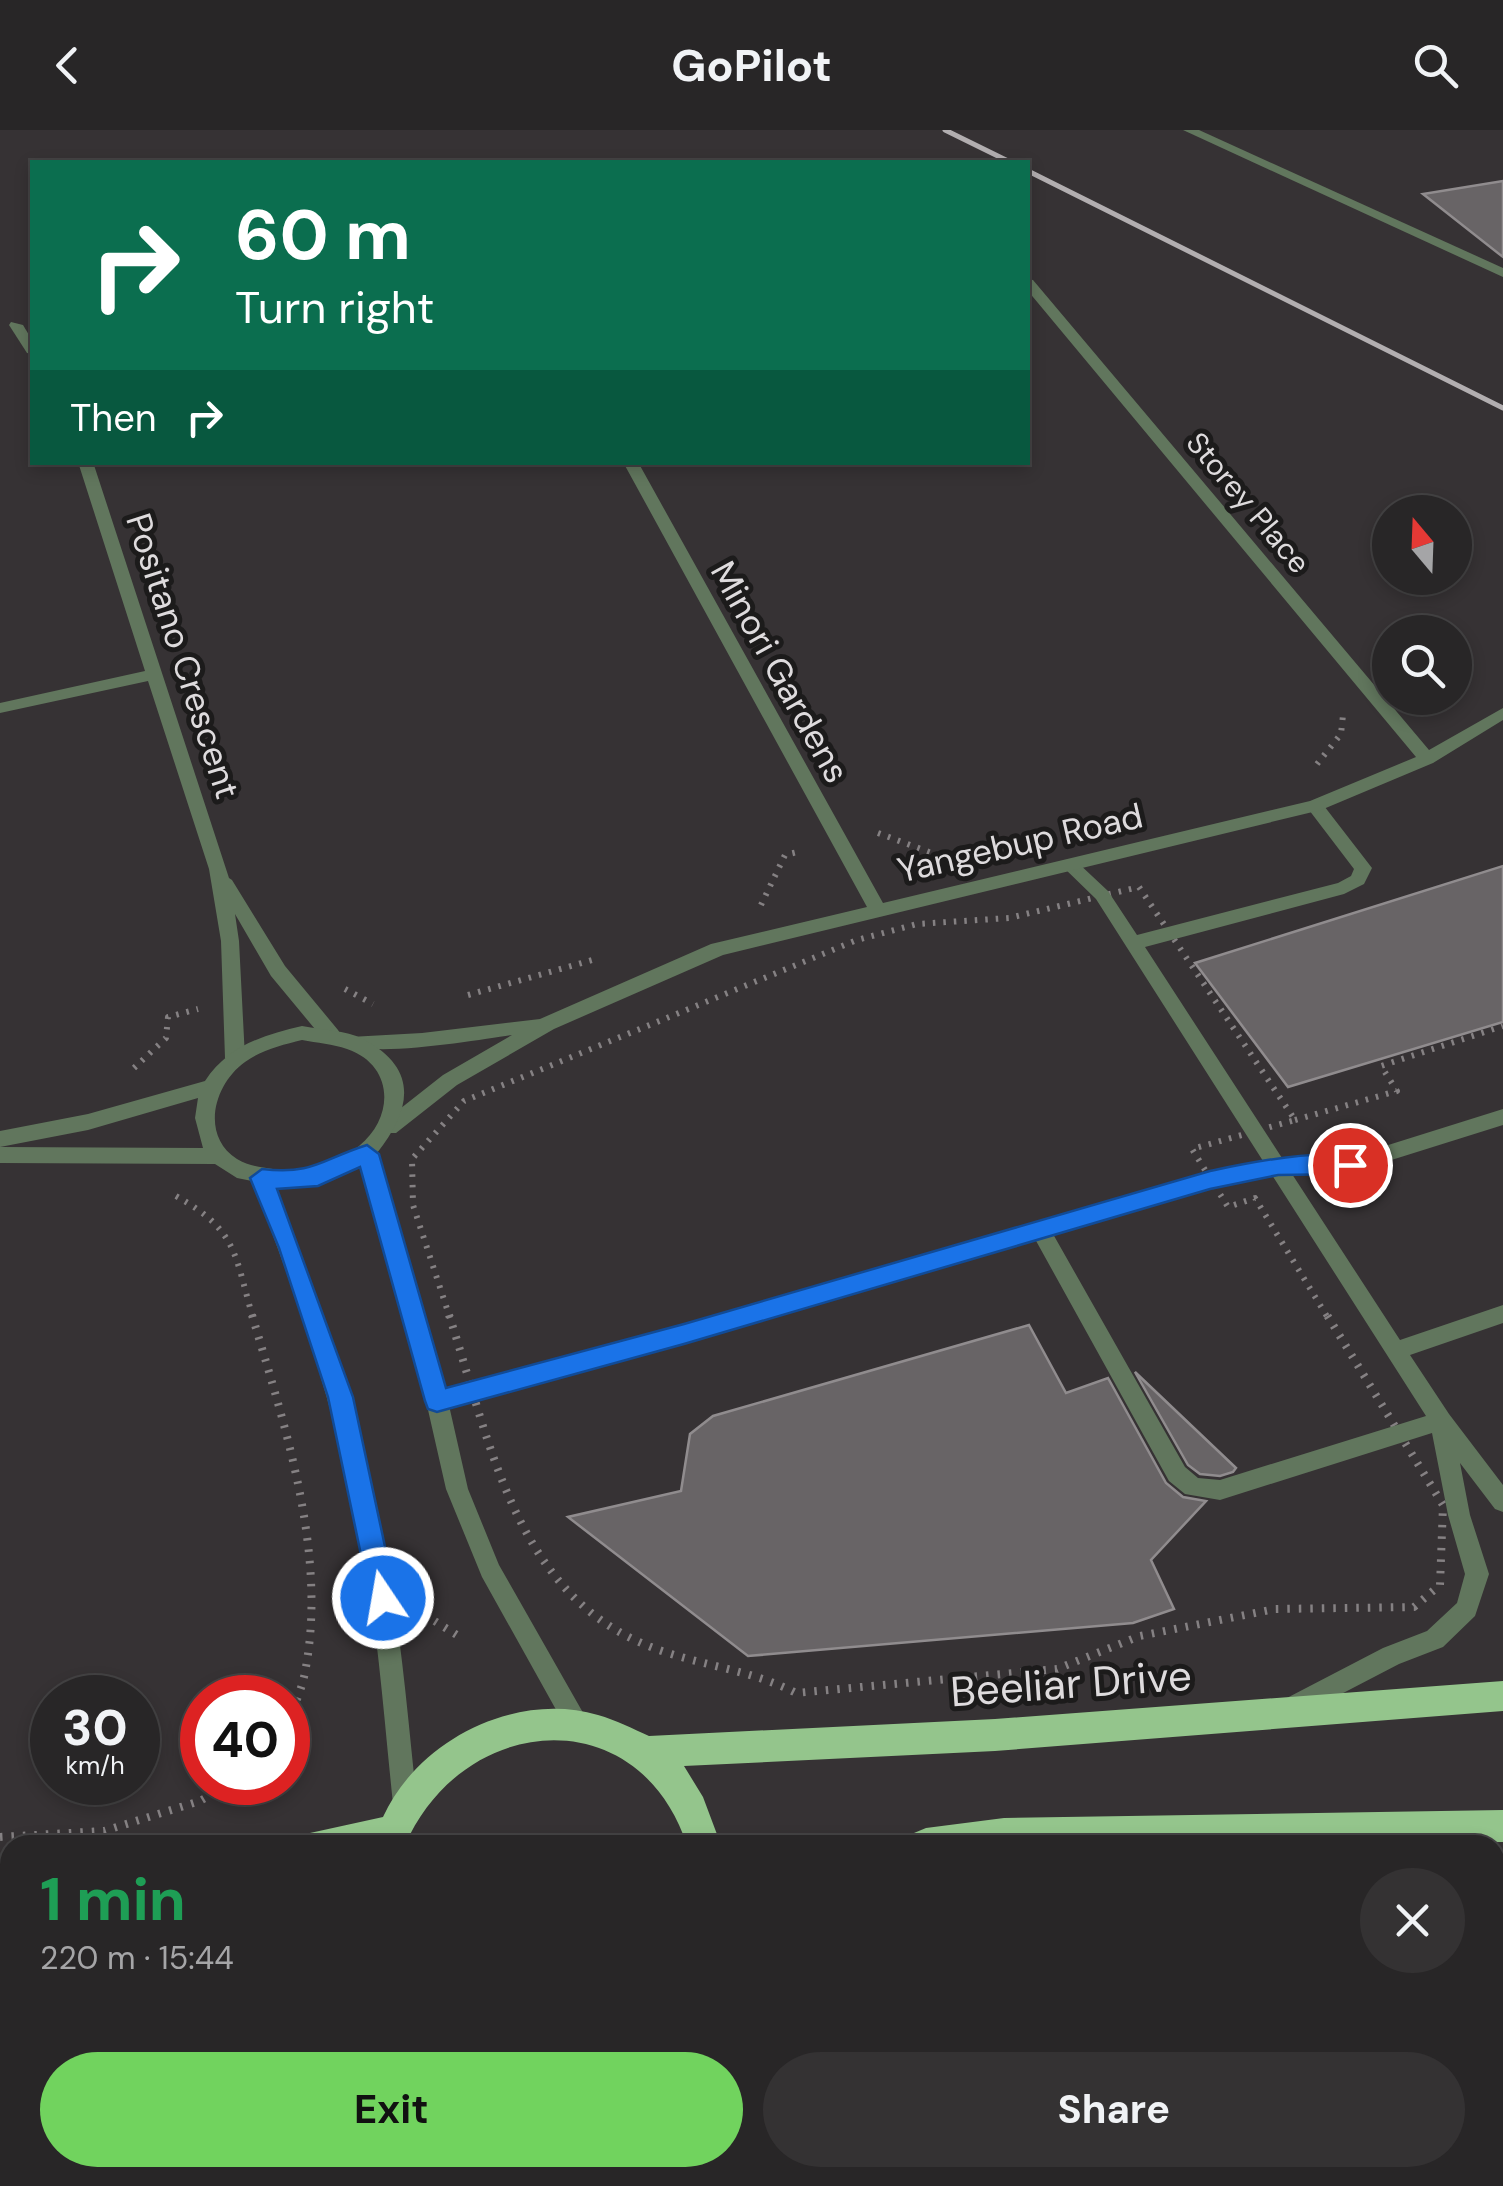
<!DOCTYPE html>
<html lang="en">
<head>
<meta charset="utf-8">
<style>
  :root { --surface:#282627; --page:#343233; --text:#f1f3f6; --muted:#a5a5a7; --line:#444344; --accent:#71d35e }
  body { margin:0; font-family:"DM Sans",sans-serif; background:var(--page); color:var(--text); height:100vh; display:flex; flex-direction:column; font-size:38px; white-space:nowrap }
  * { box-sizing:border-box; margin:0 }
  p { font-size:32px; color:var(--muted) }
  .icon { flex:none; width:55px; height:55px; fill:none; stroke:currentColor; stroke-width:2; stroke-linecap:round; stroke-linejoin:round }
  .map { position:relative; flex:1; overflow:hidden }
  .drawer { position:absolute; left:0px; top:1705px; width:1505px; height:352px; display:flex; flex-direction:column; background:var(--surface); border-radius:30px 30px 0 0; box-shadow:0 5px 15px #0003,0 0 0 2px var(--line) }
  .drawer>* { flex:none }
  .guide { position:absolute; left:30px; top:30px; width:1000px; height:305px; border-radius:0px; box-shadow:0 5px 15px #0003,0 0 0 2px var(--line); background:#0b6e4f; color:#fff; overflow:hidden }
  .needle { width:65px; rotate:341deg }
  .fabs { position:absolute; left:1372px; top:365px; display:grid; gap:20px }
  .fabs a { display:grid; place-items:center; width:100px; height:100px; border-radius:50%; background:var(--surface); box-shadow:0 5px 15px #0003,0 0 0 2px var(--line); font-size:50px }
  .speed { position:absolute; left:30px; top:1545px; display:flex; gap:20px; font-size:50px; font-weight:700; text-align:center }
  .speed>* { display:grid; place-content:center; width:130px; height:130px; border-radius:50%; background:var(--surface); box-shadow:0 5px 15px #0003,0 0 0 2px var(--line); line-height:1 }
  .speed small { font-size:25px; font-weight:400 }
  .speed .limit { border:15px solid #d22; background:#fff; color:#111 }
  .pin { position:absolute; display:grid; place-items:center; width:85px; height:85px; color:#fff; margin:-42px; border:5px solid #fff; border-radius:50%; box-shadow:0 2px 10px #0007 }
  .me { position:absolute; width:110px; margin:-55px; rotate:348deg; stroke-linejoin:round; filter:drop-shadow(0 0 8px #0008) }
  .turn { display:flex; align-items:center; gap:35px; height:210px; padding:0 40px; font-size:45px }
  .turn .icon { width:130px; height:130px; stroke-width:2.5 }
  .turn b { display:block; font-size:70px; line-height:85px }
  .then { display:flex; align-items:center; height:95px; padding:0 40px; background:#0003; gap:20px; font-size:38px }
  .round { display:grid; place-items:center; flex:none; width:105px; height:105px; border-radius:52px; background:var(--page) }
  .head { display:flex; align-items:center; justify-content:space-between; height:170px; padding:0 40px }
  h1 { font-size:60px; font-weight:700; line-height:75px; color:#1e9e55 }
  .cta { display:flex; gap:20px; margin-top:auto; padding:20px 40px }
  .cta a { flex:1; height:115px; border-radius:60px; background:var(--accent); color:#111; font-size:40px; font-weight:700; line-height:115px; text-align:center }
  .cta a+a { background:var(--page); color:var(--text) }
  header { display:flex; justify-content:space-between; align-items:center; height:130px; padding:0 40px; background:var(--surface); font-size:45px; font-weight:700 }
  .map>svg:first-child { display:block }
  .built { fill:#43393e }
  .building { fill:#686466; stroke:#908c8e; stroke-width:2.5 }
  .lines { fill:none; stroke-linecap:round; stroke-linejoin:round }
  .path-far1 { stroke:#858183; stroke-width:6; stroke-dasharray:2.5 8; stroke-linecap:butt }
  .path { stroke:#858183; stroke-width:8; stroke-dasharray:2.5 9; stroke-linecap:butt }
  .service { fill:#61765d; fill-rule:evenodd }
  .minor { fill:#61765d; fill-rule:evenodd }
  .tertiary { fill:#61765d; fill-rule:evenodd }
  .trunk { fill:#94c58c; fill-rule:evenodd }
  .rail { stroke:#b2aeb0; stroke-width:5 }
  .route { fill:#1a73e8; stroke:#114b97; stroke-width:2.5 }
  .labels { text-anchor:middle; stroke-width:10; stroke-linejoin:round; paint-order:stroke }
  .far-street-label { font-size:30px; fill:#dedbdd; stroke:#1c1b1b }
  .street-label { font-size:35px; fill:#dedbdd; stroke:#1c1b1b }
  .near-street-label { font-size:42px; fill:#dedbdd; stroke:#1c1b1b }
</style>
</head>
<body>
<header><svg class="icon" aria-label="back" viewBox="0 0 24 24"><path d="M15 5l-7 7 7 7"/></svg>GoPilot<svg class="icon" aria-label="search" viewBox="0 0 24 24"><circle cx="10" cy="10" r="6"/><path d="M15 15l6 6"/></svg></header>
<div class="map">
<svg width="1503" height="2056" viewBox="0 0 1503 2056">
  <rect width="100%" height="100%" fill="#363234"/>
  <polygon class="built" points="1495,1759 1503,1759 1503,2056 749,2056 748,2048 1495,2048"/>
  <g class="building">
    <polygon points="1503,51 1503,127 1423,64"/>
    <polygon points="1503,736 1503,892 1288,957 1195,833"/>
    <polygon points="1029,1195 1066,1263 1108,1248 1166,1353 1183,1367 1206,1371 1151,1430 1174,1479 1133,1493 748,1526 568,1387 681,1361 690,1304 713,1286"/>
    <polygon points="1135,1242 1236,1338 1233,1342 1220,1346 1200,1344 1188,1335"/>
  </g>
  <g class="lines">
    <g class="path-far1">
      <polyline points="1317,634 1341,604 1343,585"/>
      <polyline points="878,703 945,728"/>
      <polyline points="761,775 785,725 802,721"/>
      <polyline points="345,859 373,874"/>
      <polyline points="468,865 596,829"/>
      <polyline points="134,938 166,908 168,887 198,879"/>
      <polyline points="1295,990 1397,961 1381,936 1503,896"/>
      <path d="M 176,1066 C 238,1101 234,1123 253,1188"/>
      <polyline points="450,1188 413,1075 412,1029 464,971 857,810 917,794 1009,788 1139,757 1295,990 1192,1019 1228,1077 1255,1068 1328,1188"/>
    </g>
    <g class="path">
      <path d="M 252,1185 C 285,1296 328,1425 305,1542 C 302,1559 294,1576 288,1593"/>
      <path d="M 449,1185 C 488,1303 512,1454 637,1511 C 688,1535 746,1537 796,1563 L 1057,1539 L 1140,1506 L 1275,1479 L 1414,1477 L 1440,1455 L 1443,1375 L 1327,1185"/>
      <polyline points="425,1485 460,1507"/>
      <polyline points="0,1707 104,1701 200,1671 233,1652"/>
      <polyline points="1495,1792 1503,1791"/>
      <polyline points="0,1956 10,1955"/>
      <polyline points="425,2048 429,2056"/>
      <polyline points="586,2056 630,2049"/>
    </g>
    <path class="service" d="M 1315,670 L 1321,672 L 1372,738 L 1364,754 L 1344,764 L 1145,817 L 1282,1028 L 1350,1027 L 1503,979 L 1503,995 L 1350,1043 L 1292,1044 L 1400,1210 L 1503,1175 L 1503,1193 L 1410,1225 L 1449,1284 L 1503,1355 L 1503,1382 L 1495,1379 L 1460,1333 L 1470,1385 L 1489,1444 L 1475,1486 L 1443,1517 L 1399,1534 L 1299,1586 L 1291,1589 L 1283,1586 L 1279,1578 L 1283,1570 L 1383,1518 L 1427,1501 L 1457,1473 L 1465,1444 L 1448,1385 L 1432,1303 L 1220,1370 L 1185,1364 L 1169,1351 L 1035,1109 L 684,1213 L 437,1280 L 429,1278 L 426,1271 L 429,1264 L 437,1262 C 603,1217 769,1170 935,1122 C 1043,1091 1151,1054 1263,1031 L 1096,769 L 1061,735 L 1070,729 L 1076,731 L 1108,761 L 1137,805 L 1338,753 L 1351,746 L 1354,739 L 1306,676 ZM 1272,1045 L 1426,1286 L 1220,1350 L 1198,1348 L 1185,1337 L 1053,1104 L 1210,1058 Z"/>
    <g class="minor">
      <polygon points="1183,0 1199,0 1503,138 1503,147"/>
      <path d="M 1028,149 L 1033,150 L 1429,620 L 1503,578 L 1503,590 L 1433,633 L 1321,680 L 723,825 L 554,899 L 457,955 L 396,1003 L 382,1003 L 379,998 L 382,993 L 443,945 L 512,905 C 484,909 363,930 347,912 L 350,907 L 422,903 L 540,889 L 711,814 L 867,777 L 623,332 L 638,332 L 883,773 L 1310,671 L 1416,627 L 1028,161 Z"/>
      <polygon points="11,192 23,195 32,210 32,224 27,223 9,195"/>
      <polygon points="78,332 93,332 229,748 232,750 285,836 338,900 341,905 338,910 324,910 271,846 235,784 239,811 245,928 235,935 225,928 221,811 209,739 148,551 0,583 0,573 145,541"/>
    </g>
    <g class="tertiary">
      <path d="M 302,896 C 321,900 346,900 363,909 C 420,939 411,980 377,1023 L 448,1271 L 468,1359 L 499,1435 L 590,1595 L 587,1603 L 578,1606 L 569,1603 L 482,1447 L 446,1359 L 426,1271 L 360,1035 C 334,1051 304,1059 274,1055 C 321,1172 362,1293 385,1417 C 401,1502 408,1588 417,1674 L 414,1682 L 405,1686 L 396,1682 L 393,1674 C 384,1588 378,1501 362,1416 C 339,1291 299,1170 252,1051 L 237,1048 L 215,1034 L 0,1033 L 0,1017 L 203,1018 L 195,988 L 198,968 L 88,1000 L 0,1017 L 0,1001 L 88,984 L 205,951 C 228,916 263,905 302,896 ZM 302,910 C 317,913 333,914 347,919 C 394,935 395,987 359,1016 C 335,1036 303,1043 273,1039 C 260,1037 248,1036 237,1029 C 200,1005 214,954 245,932 C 261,920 282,915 302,910 Z"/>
      <polygon points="483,2048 510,2048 512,2056 484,2056"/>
      <polygon points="656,2048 683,2048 686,2056 658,2056"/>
    </g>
    <g class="trunk">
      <path d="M 1503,1551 L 1503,1581 L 995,1621 L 684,1636 L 703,1667 L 721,1715 L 687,1715 C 638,1568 463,1583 405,1715 L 305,1715 L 310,1703 L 383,1687 C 418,1610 515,1561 598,1585 C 616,1590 633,1599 649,1606 L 995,1589 Z"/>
      <polygon points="1503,1680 1503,1712 909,1715 914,1703 926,1698 1004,1688"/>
      <polygon points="10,1747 10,1781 0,1782 0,1748"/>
      <polygon points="10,1860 10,1896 0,1897 0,1861"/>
    </g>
    <g class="rail">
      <polyline points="945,0 1010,32"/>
      <polyline points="1028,41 1503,278"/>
    </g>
  </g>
  <path class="route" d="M 367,1015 L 379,1024 L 446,1258 L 684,1194 L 1210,1041 C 1238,1035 1346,1011 1362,1035 L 1350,1044 L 1278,1045 L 1210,1059 L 684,1214 L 437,1282 L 428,1279 L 425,1271 L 360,1037 L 318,1056 L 277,1059 L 353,1267 L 396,1468 L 392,1477 L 383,1480 L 374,1477 L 370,1468 L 328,1267 L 279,1118 L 250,1048 L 262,1039 C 314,1045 322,1029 367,1015 Z"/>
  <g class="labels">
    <g class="far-street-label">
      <text transform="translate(1248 373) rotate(50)" y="10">Storey Place</text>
    </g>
    <g class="street-label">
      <text transform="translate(183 526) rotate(72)" y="12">Positano Crescent</text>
      <text transform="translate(780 542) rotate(61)" y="12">Minori Gardens</text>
      <text transform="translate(1020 713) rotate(-13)" y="12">Yangebup Road</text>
    </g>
    <g class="near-street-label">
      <text transform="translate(1071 1553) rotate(-4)" y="15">Beeliar Drive</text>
    </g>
  </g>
</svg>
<div class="fabs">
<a><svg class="needle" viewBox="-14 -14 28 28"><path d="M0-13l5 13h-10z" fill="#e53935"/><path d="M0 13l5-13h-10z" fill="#a5a5a7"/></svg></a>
<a><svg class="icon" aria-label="search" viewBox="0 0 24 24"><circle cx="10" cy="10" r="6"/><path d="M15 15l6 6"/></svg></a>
</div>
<div class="speed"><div>30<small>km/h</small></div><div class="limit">40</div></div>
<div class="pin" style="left:1350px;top:1035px;background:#d93025"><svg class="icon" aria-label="arrive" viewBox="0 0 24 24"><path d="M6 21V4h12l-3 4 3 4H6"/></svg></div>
<svg class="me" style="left:383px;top:1468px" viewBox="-20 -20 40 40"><circle r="17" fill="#1a73e8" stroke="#fff" stroke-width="3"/><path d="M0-11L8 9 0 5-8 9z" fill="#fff"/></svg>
<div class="guide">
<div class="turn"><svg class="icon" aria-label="right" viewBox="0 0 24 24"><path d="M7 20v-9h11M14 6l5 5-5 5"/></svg><div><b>60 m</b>Turn right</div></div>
<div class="then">Then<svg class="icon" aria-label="right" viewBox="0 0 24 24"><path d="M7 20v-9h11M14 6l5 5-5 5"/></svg></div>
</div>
<section class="drawer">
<div class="head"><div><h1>1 min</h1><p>220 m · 15:44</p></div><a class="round"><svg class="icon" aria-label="close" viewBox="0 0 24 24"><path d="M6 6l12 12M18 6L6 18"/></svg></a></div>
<div class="cta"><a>Exit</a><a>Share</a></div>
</section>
</div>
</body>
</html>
